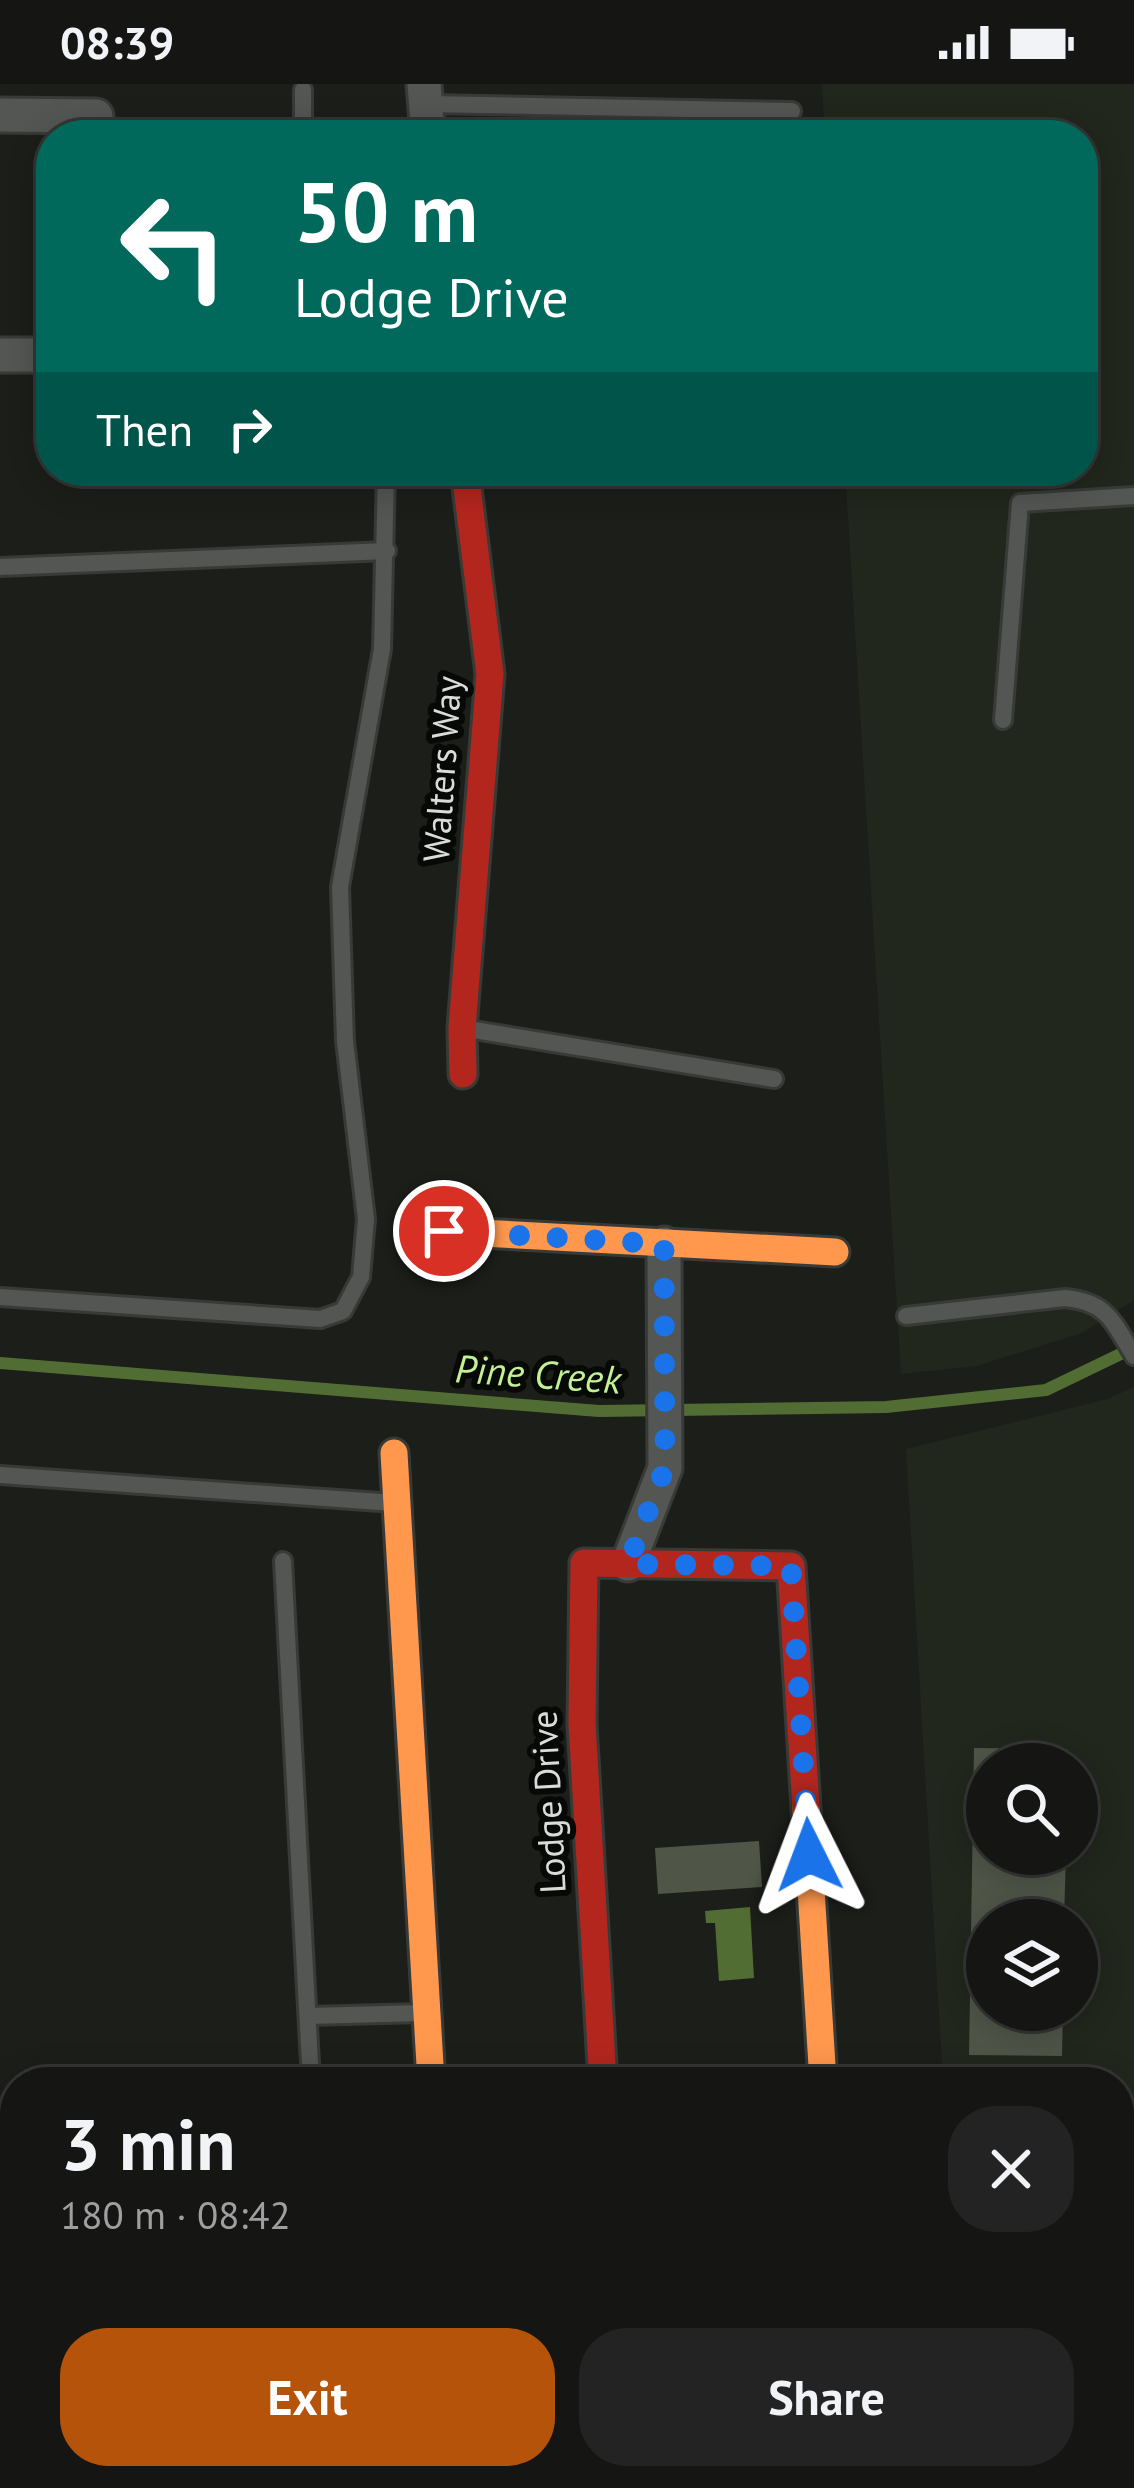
<!DOCTYPE html>
<html lang="en">
<head>
<meta charset="utf-8">
<style>
  :root { --surface:#151614; --page:#222322; --text:#f1f3f6; --muted:#9d9fa0; --line:#343534; --accent:#b45309 }
  body { margin:0; font-family:"PT Sans",sans-serif; background:var(--page); color:var(--text); height:100vh; display:flex; flex-direction:column; font-size:45px; white-space:nowrap }
  * { box-sizing:border-box; margin:0 }
  p { font-size:39px; color:var(--muted) }
  .icon { flex:none; width:66px; height:66px; fill:none; stroke:currentColor; stroke-width:2; stroke-linecap:round; stroke-linejoin:round }
  .map { position:relative; flex:1; overflow:hidden }
  .panel { position:absolute; left:0px; top:1983px; width:1134px; height:423px; display:flex; flex-direction:column; background:var(--surface); border-radius:48px 48px 0 0; box-shadow:0 6px 30px #0003,0 0 0 3px var(--line) }
  .panel>* { flex:none }
  .hud { position:absolute; left:36px; top:36px; width:1062px; height:366px; border-radius:48px; box-shadow:0 6px 30px #0003,0 0 0 3px var(--line); background:#00695c; color:#fff; overflow:hidden }
  .controls { position:absolute; left:966px; top:1659px; display:grid; gap:24px }
  .controls a { display:grid; place-items:center; width:132px; height:132px; border-radius:50%; background:var(--surface); box-shadow:0 6px 30px #0003,0 0 0 3px var(--line); font-size:60px }
  .pin { position:absolute; display:grid; place-items:center; width:102px; height:102px; color:#fff; margin:-51px; border:6px solid #fff; border-radius:50%; box-shadow:0 3px 12px #0007 }
  .me { position:absolute; width:132px; margin:-66px; rotate:357deg; stroke-linejoin:round; filter:drop-shadow(0 0 9px #0008) }
  .turn { display:flex; align-items:center; gap:42px; height:252px; padding:0 60px; font-size:54px }
  .turn .icon { width:156px; height:156px; stroke-width:2.5 }
  .turn b { display:block; font-size:84px; line-height:102px }
  .then { display:flex; align-items:center; height:114px; padding:0 60px; background:#0003; gap:24px; font-size:45px }
  .round { display:grid; place-items:center; flex:none; width:126px; height:126px; border-radius:48px; background:var(--page) }
  .overview { display:flex; align-items:center; justify-content:space-between; height:204px; padding:0 60px }
  h1 { font-size:72px; font-weight:600; line-height:90px }
  .cta { display:flex; gap:24px; margin-top:auto; padding:24px 60px }
  .cta a { flex:1; height:138px; border-radius:48px; background:var(--accent); color:#fff; font-size:48px; font-weight:600; line-height:138px; text-align:center }
  .cta a+a { background:var(--page); color:var(--text) }
  .status { display:flex; justify-content:space-between; align-items:center; height:84px; padding:0 60px; background:var(--surface); direction:ltr }
  .status svg { height:33px; fill:currentColor }
  .map>svg:first-child { display:block }
  .built { fill:#21271c; fill-rule:evenodd }
  .water { fill:#526d33 }
  .lines { fill:none; stroke-linecap:round; stroke-linejoin:round }
  .stream { stroke:#526d33; stroke-width:12 }
  .building { fill:#4f5648 }
  .lane-casing { stroke:#383a37; stroke-width:22 }
  .street-casing { stroke:#383a37; stroke-width:39 }
  .slow-casing { stroke:#383a37; stroke-width:33 }
  .jam-casing { stroke:#383a37; stroke-width:33 }
  .lane { stroke:#545653; stroke-width:16 }
  .street { stroke:#545653; stroke-width:33 }
  .slow { stroke:#ff974d; stroke-width:27 }
  .jam { stroke:#b3261e; stroke-width:27 }
  .route { stroke:#1a73e8; stroke-width:21; stroke-dasharray:0 37.8 }
  .labels { text-anchor:middle; stroke-width:12; stroke-linejoin:round; paint-order:stroke }
  .street-label { font-size:36px; fill:#dadcd8; stroke:#070906 }
  .water-label { font-size:39px; font-style:italic; fill:#c3f094; stroke:#070906 }
</style>
</head>
<body>
<div class="status"><b>08:39</b><svg viewBox="0 0 49 12"><path d="M0 12V9h3v3zM5 12V6h3v6zM10 12V3h3v9zM15 12V0h3v12zM26 1h20v11H26zM47 4h2v5h-2z"/></svg></div>
<div class="map">
<svg width="1134" height="2404" viewBox="0 0 1134 2404">
  <rect width="100%" height="100%" fill="#1c1e1a"/>
  <g class="built">
    <polygon points="822,0 1134,0 1134,1216 1082,1249 977,1282 901,1290 845,387 1083,387 1083,51 825,51"/>
    <path d="M 1134,1303 L 1134,2404 L 976,2404 L 974,2391 L 1119,2391 L 1119,1998 L 943,1998 L 906,1365 L 1107,1315 ZM 987,1680 L 1077,1680 L 1077,1770 L 987,1770 ZM 987,1836 L 1077,1836 L 1077,1926 L 987,1926 Z"/>
  </g>
  <polygon class="water" points="750,1823 754,1894 719,1897 715,1839 706,1839 705,1827"/>
  <g class="lines">
    <polyline class="stream" points="0,1279 599,1327 886,1323 1046,1306 1133,1264"/>
  </g>
  <g class="building">
    <polygon points="974,1664 1067,1665 1067,1680 987,1680 987,1770 1066,1770 1064,1836 987,1836 987,1926 1063,1926 1062,1972 969,1971"/>
    <polygon points="759,1757 762,1803 658,1810 655,1764"/>
    <polygon points="984,1985 1111,1986 1111,1998 984,1998"/>
  </g>
  <g class="lines">
    <g class="lane-casing">
      <g id="lane">
        <polyline points="303,6 303,51"/>
        <polyline points="425,20 792,27"/>
        <polyline points="0,483 387,467"/>
        <polyline points="1003,636 1020,419 1134,412"/>
        <polyline points="468,945 774,995"/>
        <polyline points="0,1213 320,1235 343,1227 361,1193 366,1135 345,957 340,803 382,565 386,387"/>
        <path d="M 906,1232 L 1065,1214 C 1108,1218 1113,1238 1134,1272"/>
        <polyline points="0,1391 394,1419"/>
        <polyline points="283,1477 311,1998"/>
        <polyline points="308,1932 421,1929"/>
        <polyline points="332,2391 333,2404"/>
      </g>
    </g>
    <g class="street-casing">
      <g id="street">
        <polyline points="424,0 428,51"/>
        <polyline points="0,31 96,32 96,51"/>
        <polyline points="0,271 51,271"/>
        <polyline points="628,1480 665,1384 664,1160"/>
        <polyline points="454,2391 455,2404"/>
        <polyline points="626,2391 627,2404"/>
        <polyline points="846,2391 847,2404"/>
      </g>
    </g>
    <g class="slow-casing">
      <g id="slow">
        <polyline points="444,1147 835,1168"/>
        <polyline points="394,1369 431,1998"/>
        <polyline points="806,1724 823,1998"/>
      </g>
    </g>
    <g class="jam-casing">
      <g id="jam">
        <polyline points="463,990 462,944 490,590 465,387"/>
        <polyline points="603,1998 582,1640 584,1479 791,1482 806,1724"/>
      </g>
    </g>
    <use href="#lane" class="lane"/>
    <use href="#street" class="street"/>
    <use href="#slow" class="slow"/>
    <use href="#jam" class="jam"/>
  </g>
  <g class="lines">
    <polyline class="route" points="444,1147 664,1160 665,1384 628,1480 791,1482 809,1771"/>
  </g>
  <g class="labels">
    <g class="street-label">
      <text transform="translate(442 685) rotate(-86)" y="13">Walters Way</text>
      <text transform="translate(548 1718) rotate(-93)" y="13">Lodge Drive</text>
    </g>
    <g class="water-label">
      <text transform="translate(538 1290) rotate(4)" y="14">Pine Creek</text>
    </g>
  </g>
</svg>
<div class="controls">
<a><svg class="icon" aria-label="search" viewBox="0 0 24 24"><circle cx="10" cy="10" r="6"/><path d="M15 15l6 6"/></svg></a>
<a><svg class="icon" aria-label="layers" viewBox="0 0 24 24"><path d="M12 4l9 5-9 5-9-5zM3 14l9 5 9-5"/></svg></a>
</div>
<div class="pin" style="left:444px;top:1147px;background:#d93025"><svg class="icon" aria-label="arrive" viewBox="0 0 24 24"><path d="M6 21V4h12l-3 4 3 4H6"/></svg></div>
<svg class="me" style="left:809px;top:1771px" viewBox="-20 -20 40 40"><path d="M0-17L14 15 0 8-14 15z" fill="#1a73e8" stroke="#fff" stroke-width="4"/></svg>
<div class="hud">
<div class="turn"><svg class="icon" aria-label="left" viewBox="0 0 24 24"><path d="M17 20v-9H6M10 6l-5 5 5 5"/></svg><div><b>50 m</b>Lodge Drive</div></div>
<div class="then">Then<svg class="icon" aria-label="right" viewBox="0 0 24 24"><path d="M7 20v-9h11M14 6l5 5-5 5"/></svg></div>
</div>
<section class="panel">
<div class="overview"><div><h1>3 min</h1><p>180 m · 08:42</p></div><a class="round"><svg class="icon" aria-label="close" viewBox="0 0 24 24"><path d="M6 6l12 12M18 6L6 18"/></svg></a></div>
<div class="cta"><a>Exit</a><a>Share</a></div>
</section>
</div>
</body>
</html>
